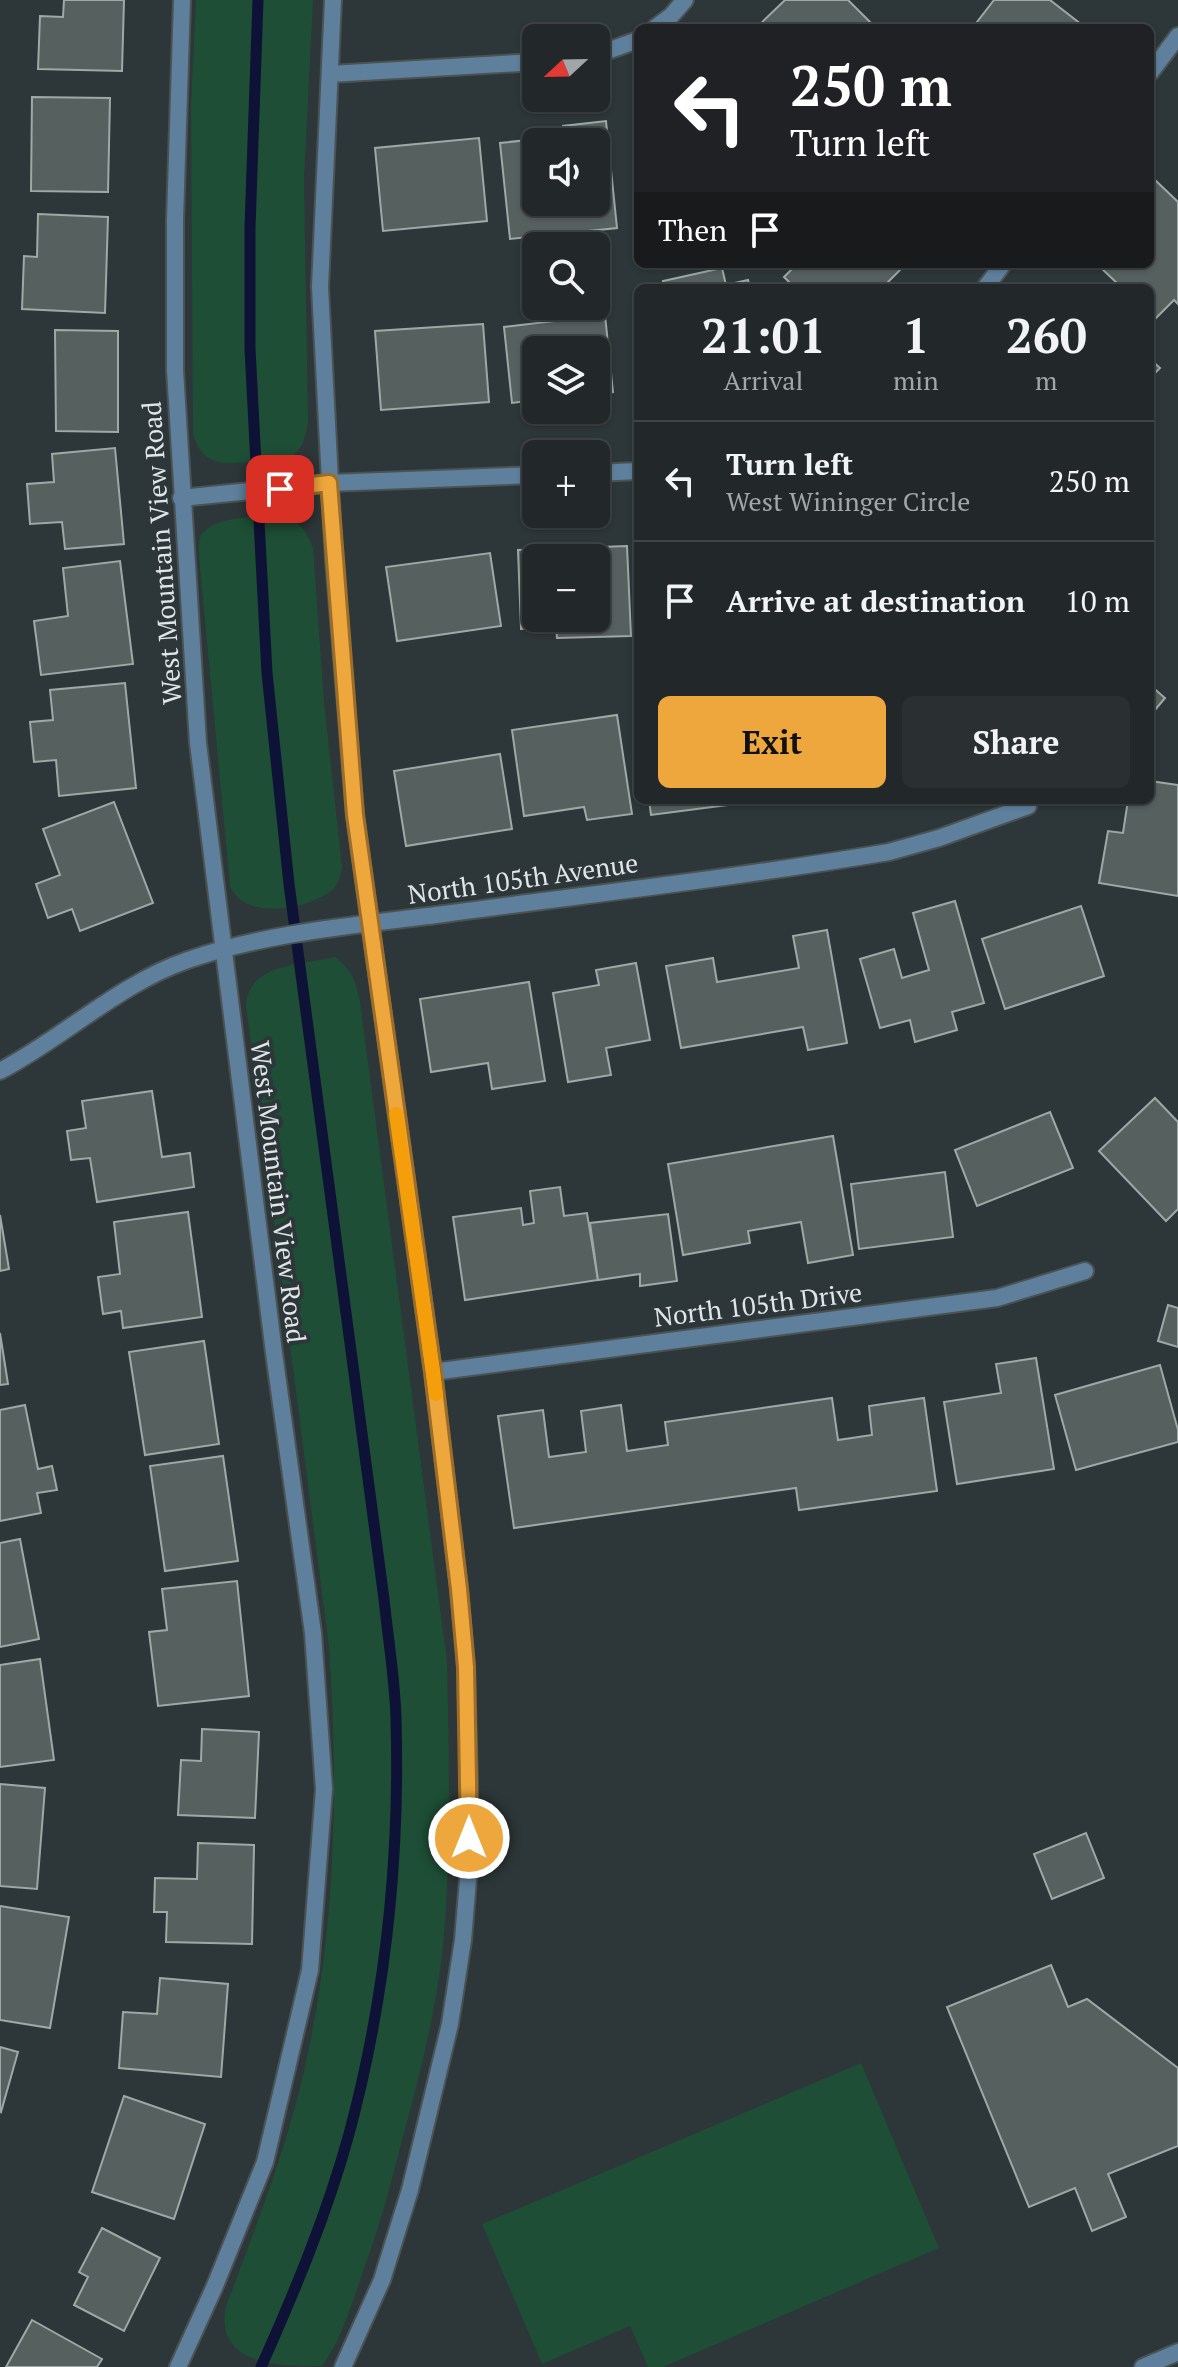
<!DOCTYPE html>
<html lang="en">
<head>
<meta charset="utf-8">
<style>
  :root { --surface:#22282a; --page:#2a3032; --text:#f1f3f6; --muted:#a2a6a8; --line:#3f4447; --accent:#eea73d }
  body { margin:0; font-family:"PT Serif",serif; background:var(--page); color:var(--text); height:100vh; display:flex; flex-direction:column; font-size:30px; white-space:nowrap }
  * { box-sizing:border-box; margin:0 }
  p { font-size:26px; color:var(--muted) }
  .icon { flex:none; width:44px; height:44px; fill:none; stroke:currentColor; stroke-width:2; stroke-linecap:round; stroke-linejoin:round }
  .map { position:relative; flex:1; overflow:hidden }
  .details { position:absolute; left:634px; top:284px; width:520px; height:520px; display:flex; flex-direction:column; background:var(--surface); border-radius:12px; box-shadow:0 2px 6px #0004,0 0 0 2px var(--line) }
  .details>* { flex:none }
  .guide { position:absolute; left:634px; top:24px; width:520px; height:244px; border-radius:12px; box-shadow:0 2px 6px #0004,0 0 0 2px var(--line); background:#202124; color:#fff; overflow:hidden }
  .needle { width:52px; rotate:248deg }
  .controls { position:absolute; left:522px; top:24px; display:grid; gap:16px }
  .controls a { display:grid; place-items:center; width:88px; height:88px; border-radius:12px; background:var(--surface); box-shadow:0 2px 6px #0004,0 0 0 2px var(--line); font-size:40px }
  .pin { position:absolute; display:grid; place-items:center; width:68px; height:68px; color:#fff; margin:-34px; border-radius:16px; box-shadow:0 4px 12px #0006 }
  .me { position:absolute; width:88px; margin:-44px; rotate:0deg; stroke-linejoin:round; filter:drop-shadow(0 0 6px #0008) }
  .turn { display:flex; align-items:center; gap:28px; height:168px; padding:0 24px; font-size:36px }
  .turn .icon { width:104px; height:104px; stroke-width:2.5 }
  .turn b { display:block; font-size:56px; line-height:68px }
  .then { display:flex; align-items:center; height:76px; padding:0 24px; background:#0003; gap:16px; font-size:30px }
  .eta { display:flex; justify-content:space-evenly; align-items:center; height:136px; text-align:center }
  .eta b { font-size:48px; font-weight:600; line-height:56px }
  .cta { display:flex; gap:16px; margin-top:auto; padding:16px 24px }
  .cta a { flex:1; height:92px; border-radius:12px; background:var(--accent); color:#111; font-size:32px; font-weight:600; line-height:92px; text-align:center }
  .cta a+a { background:var(--page); color:var(--text) }
  ul { padding:0; list-style:none }
  li { display:flex; align-items:center; gap:24px; height:120px; padding:0 24px; border-top:2px solid var(--line) }
  li div { flex:1 }
  li b { display:block; font-size:30px }
  li em { font-style:normal }
  .map>svg:first-child { display:block }
  .green { fill:#1e4e36 }
  .lines { fill:none; stroke-linecap:round; stroke-linejoin:round }
  .stream { stroke:#0e1236; stroke-width:11 }
  .building { fill:#56605f; stroke:#9ea9a7; stroke-width:2; fill-rule:evenodd }
  .minor-casing { stroke:#4a5254; stroke-width:20 }
  .tertiary-casing { stroke:#4a5254; stroke-width:20 }
  .minor { stroke:#5e809d; stroke-width:16 }
  .tertiary { stroke:#5e809d; stroke-width:16 }
  .route-casing { stroke:#9b6d28; stroke-width:20 }
  .route { stroke:#eea73d; stroke-width:14 }
  .slow { stroke:#f59e0b; stroke-width:14 }
  .labels { text-anchor:middle; stroke-width:8; stroke-linejoin:round; paint-order:stroke }
  .street-label { font-size:26px; fill:#e0e5e7; stroke:#2d3638 }
</style>
</head>
<body>
<div class="map">
<svg width="1178" height="2367" viewBox="0 0 1178 2367">
  <rect width="100%" height="100%" fill="#2d3638"/>
  <g class="green">
    <path d="M 196,0 L 313,0 L 304,179 L 308,422 C 306,434 303,449 292,456 C 284,461 270,460 260,461 C 230,463 202,471 193,433 L 191,106 Z"/>
    <path d="M 277,515 C 298,519 306,529 313,548 L 324,702 L 342,867 C 341,877 337,888 327,894 C 301,910 244,920 230,886 L 199,557 C 199,552 198,543 200,538 C 207,516 258,517 277,515 Z"/>
    <path d="M 335,957 C 352,970 356,981 360,1002 L 447,1661 C 449,1748 451,1836 445,1923 C 440,1997 421,2072 401,2144 C 391,2183 381,2222 367,2260 C 355,2293 343,2339 322,2366 C 279,2367 214,2365 226,2306 C 248,2248 271,2188 289,2128 C 335,1973 340,1807 329,1647 L 246,1005 C 249,963 301,965 335,957 Z"/>
    <polygon points="861,2063 939,2248 663,2367 648,2367 630,2326 542,2364 482,2224"/>
  </g>
  <g class="lines">
    <path class="stream" d="M 258,0 L 250,227 L 250,349 L 267,673 L 289,884 L 384,1599 C 388,1639 395,1679 396,1719 C 400,1858 385,2000 349,2134 C 327,2214 295,2291 261,2367"/>
  </g>
  <g class="building">
    <polygon points="64,0 124,0 122,71 38,69 40,16 63,17"/>
    <polygon points="785,0 848,0 873,25 871,28 756,28"/>
    <polygon points="994,0 1050,0 1086,28 985,28 977,22"/>
    <polygon points="32,97 110,98 108,192 31,191"/>
    <path d="M 606,121 L 617,228 L 510,239 L 500,143 L 564,136 L 563,126 ZM 536,142 L 596,142 L 596,202 L 536,202 Z"/>
    <polygon points="479,138 487,221 383,231 375,148"/>
    <polygon points="1153,178 1178,202 1178,304 1174,300 1155,319 1150,314 1150,288 1122,288 1098,265 1150,264 1150,181"/>
    <polygon points="38,214 108,217 105,313 22,309 24,256 37,257"/>
    <polygon points="797,264 906,264 882,288 795,288 784,277"/>
    <polygon points="722,268 726,285 748,280 750,288 664,288 663,281"/>
    <polygon points="605,315 613,392 596,394 596,350 536,350 536,400 512,403 504,327"/>
    <polygon points="483,324 489,402 381,410 375,331"/>
    <polygon points="55,330 118,331 118,432 56,431"/>
    <polygon points="1150,359 1160,368 1150,378"/>
    <polygon points="115,448 124,544 65,549 62,522 30,524 27,484 54,482 52,454"/>
    <path d="M 627,546 L 631,636 L 557,638 L 556,627 L 521,629 L 518,550 ZM 536,558 L 596,558 L 596,618 L 536,618 Z"/>
    <polygon points="490,553 501,626 397,641 386,567"/>
    <polygon points="120,561 133,664 41,675 34,621 68,616 63,568"/>
    <polygon points="125,683 136,788 59,796 56,760 34,762 30,722 53,720 50,690"/>
    <polygon points="1150,685 1165,698 1150,716"/>
    <polygon points="617,715 632,814 587,820 584,807 524,816 512,730"/>
    <polygon points="500,754 512,829 406,846 394,771"/>
    <polygon points="1150,781 1178,785 1178,896 1099,883 1108,831 1123,833 1128,800 1150,800"/>
    <polygon points="649,800 758,800 758,801 651,815"/>
    <polygon points="114,802 153,903 80,931 72,909 48,918 36,884 60,875 43,829"/>
    <polygon points="955,901 984,1003 952,1012 957,1030 915,1042 910,1020 880,1028 860,959 894,949 902,978 929,970 913,913"/>
    <polygon points="1081,906 1104,976 1005,1009 982,939"/>
    <polygon points="827,930 847,1043 808,1050 803,1027 681,1048 666,966 713,958 717,982 799,968 793,936"/>
    <polygon points="636,963 650,1040 606,1048 611,1075 568,1082 553,993 599,985 596,970"/>
    <polygon points="529,982 545,1081 492,1089 488,1063 431,1072 420,999"/>
    <polygon points="152,1091 162,1157 190,1153 194,1187 97,1202 90,1158 71,1160 67,1131 86,1128 82,1101"/>
    <polygon points="1155,1098 1178,1122 1178,1209 1166,1221 1099,1151"/>
    <polygon points="1050,1112 1073,1168 977,1206 955,1150"/>
    <polygon points="833,1136 853,1255 808,1263 801,1222 748,1231 750,1243 683,1255 668,1164"/>
    <polygon points="945,1172 953,1237 859,1249 851,1184"/>
    <polygon points="560,1187 564,1216 587,1213 598,1280 465,1300 453,1217 521,1208 523,1225 534,1223 530,1191"/>
    <polygon points="188,1212 202,1317 123,1328 121,1311 103,1314 98,1277 120,1274 114,1222"/>
    <polygon points="668,1214 677,1281 640,1286 640,1274 598,1280 590,1223"/>
    <polygon points="0,1215 9,1269 0,1271"/>
    <polygon points="1168,1305 1178,1308 1178,1347 1158,1341"/>
    <polygon points="0,1333 8,1384 0,1385"/>
    <polygon points="204,1341 219,1444 145,1455 129,1352"/>
    <polygon points="1036,1358 1054,1469 957,1484 944,1402 1001,1393 996,1364"/>
    <polygon points="1160,1365 1178,1430 1178,1442 1076,1470 1055,1395"/>
    <polygon points="832,1398 838,1440 872,1435 869,1406 924,1398 937,1491 799,1510 796,1488 514,1528 498,1416 543,1410 549,1457 586,1452 581,1411 621,1405 627,1451 668,1445 665,1422"/>
    <polygon points="25,1405 38,1469 52,1466 57,1490 37,1493 41,1513 0,1521 0,1410"/>
    <polygon points="223,1456 238,1561 165,1571 150,1466"/>
    <polygon points="20,1539 39,1639 0,1647 0,1543"/>
    <polygon points="237,1581 249,1696 158,1706 149,1632 167,1630 162,1589"/>
    <polygon points="40,1659 54,1760 0,1767 0,1665"/>
    <polygon points="202,1729 259,1732 255,1818 178,1815 181,1760 201,1761"/>
    <polygon points="0,1784 45,1788 37,1889 0,1886"/>
    <polygon points="1086,1833 1104,1878 1052,1899 1034,1854"/>
    <polygon points="198,1843 254,1845 252,1944 166,1942 167,1912 154,1912 155,1878 197,1879"/>
    <polygon points="0,1906 69,1917 50,2028 0,2020"/>
    <polygon points="1051,1965 1068,2007 1087,1999 1178,2068 1178,2146 1108,2174 1126,2217 1092,2231 1075,2188 1029,2207 947,2007"/>
    <polygon points="160,1978 228,1984 221,2077 119,2068 123,2012 157,2014"/>
    <polygon points="0,2047 18,2052 1,2112 0,2111"/>
    <polygon points="124,2096 205,2124 174,2219 92,2192"/>
    <polygon points="102,2228 160,2258 124,2331 74,2305 88,2277 79,2272"/>
    <polygon points="32,2320 102,2359 97,2367 6,2367"/>
  </g>
  <g class="lines">
    <g class="minor-casing">
      <g id="minor">
        <polyline points="655,28 671,16 685,0"/>
        <polyline points="596,55 638,40"/>
        <polyline points="1150,73 1178,36"/>
        <polyline points="330,74 536,62"/>
        <polyline points="985,288 1003,264"/>
        <polyline points="596,473 638,471"/>
        <polyline points="181,498 329,483 536,475"/>
        <path d="M 0,1071 C 63,1038 120,983 188,960 C 269,932 359,925 444,914 C 592,894 741,877 889,852 L 939,838 L 1028,806"/>
        <polyline points="433,1372 997,1298 1085,1271"/>
      </g>
    </g>
    <g class="tertiary-casing">
      <g id="tertiary">
        <polyline points="333,0 320,287 334,560 355,815 433,1372 459,1589 466,1667 469,1780 469,1867 463,1940 450,2024 410,2190 382,2280 343,2367"/>
        <polyline points="178,2367 214,2288 265,2162 310,1970 324,1789 313,1633 274,1353 198,743 175,370 175,220 182,0"/>
        <polyline points="1143,2367 1178,2352"/>
      </g>
    </g>
    <use href="#minor" class="minor"/>
    <use href="#tertiary" class="tertiary"/>
  </g>
  <g class="lines">
    <g class="route-casing">
      <polyline id="route" points="280,489 329,483 355,815 433,1372 459,1589 466,1667 469,1838"/>
    </g>
    <use href="#route" class="route"/>
    <polyline class="slow" points="396,1114 436,1394"/>
  </g>
  <g class="labels">
    <g class="street-label">
      <text transform="translate(162 553) rotate(-94)" y="9">West Mountain View Road</text>
      <text transform="translate(523 879) rotate(-8)" y="9">North 105th Avenue</text>
      <text transform="translate(278 1192) rotate(83)" y="9">West Mountain View Road</text>
      <text transform="translate(758 1305) rotate(-7)" y="9">North 105th Drive</text>
    </g>
  </g>
</svg>
<div class="controls">
<a><svg class="needle" viewBox="-14 -14 28 28"><path d="M0-13l5 13h-10z" fill="#e53935"/><path d="M0 13l5-13h-10z" fill="#a2a6a8"/></svg></a>
<a><svg class="icon" aria-label="sound" viewBox="0 0 24 24"><path d="M4 9h4l5-4v14l-5-4H4zM17 9q2 3 0 6"/></svg></a>
<a><svg class="icon" aria-label="search" viewBox="0 0 24 24"><circle cx="10" cy="10" r="6"/><path d="M15 15l6 6"/></svg></a>
<a><svg class="icon" aria-label="layers" viewBox="0 0 24 24"><path d="M12 4l9 5-9 5-9-5zM3 14l9 5 9-5"/></svg></a>
<a>+</a>
<a>−</a>
</div>
<div class="pin" style="left:280px;top:489px;background:#d93025"><svg class="icon" aria-label="arrive" viewBox="0 0 24 24"><path d="M6 21V4h12l-3 4 3 4H6"/></svg></div>
<svg class="me" style="left:469px;top:1838px" viewBox="-20 -20 40 40"><circle r="17" fill="#eea73d" stroke="#fff" stroke-width="3"/><path d="M0-11L8 9 0 5-8 9z" fill="#fff"/></svg>
<div class="guide">
<div class="turn"><svg class="icon" aria-label="left" viewBox="0 0 24 24"><path d="M17 20v-9H6M10 6l-5 5 5 5"/></svg><div><b>250 m</b>Turn left</div></div>
<div class="then">Then<svg class="icon" aria-label="arrive" viewBox="0 0 24 24"><path d="M6 21V4h12l-3 4 3 4H6"/></svg></div>
</div>
<section class="details">
<div class="eta">
<div><b>21:01</b><p>Arrival</p></div>
<div><b>1</b><p>min</p></div>
<div><b>260</b><p>m</p></div>
</div>
<ul>
<li><svg class="icon" aria-label="left" viewBox="0 0 24 24"><path d="M17 20v-9H6M10 6l-5 5 5 5"/></svg><div><b>Turn left</b><p>West Wininger Circle</p></div><em>250 m</em></li>
<li><svg class="icon" aria-label="arrive" viewBox="0 0 24 24"><path d="M6 21V4h12l-3 4 3 4H6"/></svg><div><b>Arrive at destination</b></div><em>10 m</em></li>
</ul>
<div class="cta"><a>Exit</a><a>Share</a></div>
</section>
</div>
</body>
</html>
